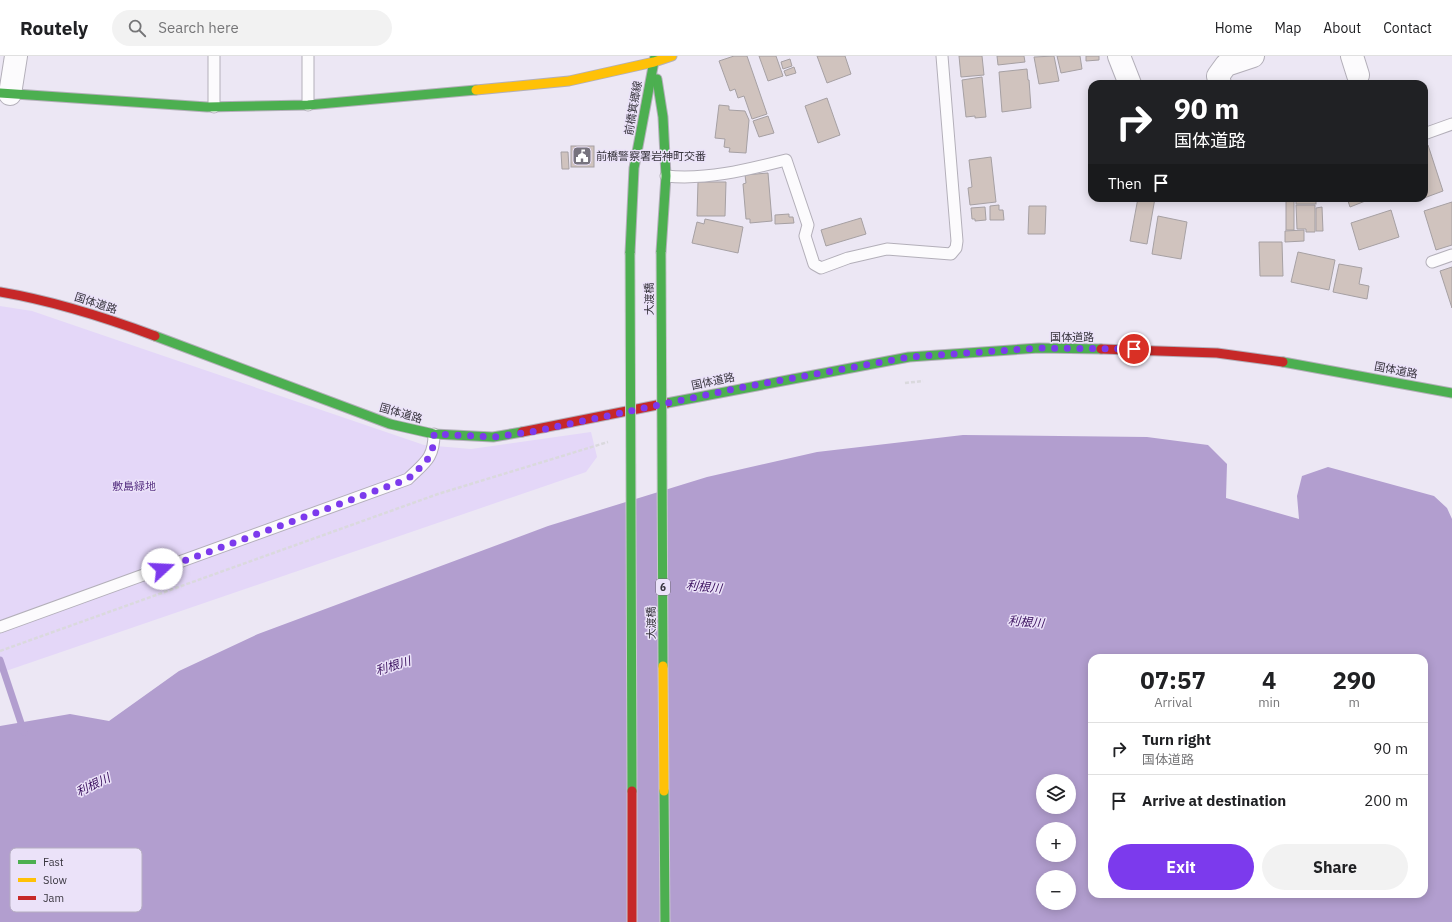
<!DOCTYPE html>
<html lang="en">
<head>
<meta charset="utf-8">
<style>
  :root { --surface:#fff; --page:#f2f2f2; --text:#202124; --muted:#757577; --line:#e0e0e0; --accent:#7c3aed }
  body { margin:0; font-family:"IBM Plex Sans","Noto Sans JP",sans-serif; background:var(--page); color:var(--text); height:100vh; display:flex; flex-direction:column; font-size:15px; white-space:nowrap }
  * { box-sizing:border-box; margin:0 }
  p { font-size:13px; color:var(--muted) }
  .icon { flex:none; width:22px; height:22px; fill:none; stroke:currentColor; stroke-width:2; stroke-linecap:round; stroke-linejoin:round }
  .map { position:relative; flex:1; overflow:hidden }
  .panel { position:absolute; left:1088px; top:598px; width:340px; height:244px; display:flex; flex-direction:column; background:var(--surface); border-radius:12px; box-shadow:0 2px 10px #0003 }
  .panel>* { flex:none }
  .hud { position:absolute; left:1088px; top:24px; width:340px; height:122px; border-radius:12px; box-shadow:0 2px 10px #0003; background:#202124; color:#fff; overflow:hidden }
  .fabs { position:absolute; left:1036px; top:718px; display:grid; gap:8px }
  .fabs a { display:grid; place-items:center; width:40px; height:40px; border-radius:50%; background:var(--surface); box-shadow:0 2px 10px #0003; font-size:20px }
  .pin { position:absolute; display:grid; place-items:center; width:34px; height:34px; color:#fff; margin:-17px; border:2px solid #fff; border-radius:50%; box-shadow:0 1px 4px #0007 }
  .me { position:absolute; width:44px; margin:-22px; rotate:70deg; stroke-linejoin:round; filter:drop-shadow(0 0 3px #0008) }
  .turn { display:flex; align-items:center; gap:14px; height:84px; padding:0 20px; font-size:18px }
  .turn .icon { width:52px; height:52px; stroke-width:2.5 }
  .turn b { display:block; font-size:28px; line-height:34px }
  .then { display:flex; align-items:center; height:38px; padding:0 20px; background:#0003; gap:8px; font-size:15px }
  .eta { display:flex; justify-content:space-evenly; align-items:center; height:68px; text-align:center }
  .eta b { font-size:24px; font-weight:700; line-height:28px }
  .action { display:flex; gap:8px; margin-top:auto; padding:8px 20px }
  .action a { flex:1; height:46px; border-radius:24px; background:var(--accent); color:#fff; font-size:16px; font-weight:700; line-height:46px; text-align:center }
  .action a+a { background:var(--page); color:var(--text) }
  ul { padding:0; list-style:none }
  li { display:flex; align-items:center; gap:12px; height:52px; padding:0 20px; border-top:1px solid var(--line) }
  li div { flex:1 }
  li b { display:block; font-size:15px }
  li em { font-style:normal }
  header { display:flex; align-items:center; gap:24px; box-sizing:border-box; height:56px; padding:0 20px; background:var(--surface); border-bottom:1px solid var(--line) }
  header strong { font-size:19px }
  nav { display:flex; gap:22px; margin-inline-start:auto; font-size:14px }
  .search { width:280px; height:36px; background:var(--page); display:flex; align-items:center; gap:10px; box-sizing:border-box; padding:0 14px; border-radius:22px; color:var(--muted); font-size:15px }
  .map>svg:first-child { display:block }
  .green { fill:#e4d7f8 }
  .water { fill:#b29ecf; fill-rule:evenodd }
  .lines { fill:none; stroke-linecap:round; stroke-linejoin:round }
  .stream { stroke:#b29ecf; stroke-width:7 }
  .building { fill:#d0c3be; stroke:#a6a0a3 }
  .lane-casing { stroke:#b3afb9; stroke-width:13 }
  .street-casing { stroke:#b3afb9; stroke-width:24 }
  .fast-casing { stroke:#b3afb9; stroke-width:11 }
  .slow-casing { stroke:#b3afb9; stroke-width:11 }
  .jam-casing { stroke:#b3afb9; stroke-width:11 }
  .path { stroke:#dad9dd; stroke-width:2.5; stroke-dasharray:4 2; stroke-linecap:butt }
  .lane { stroke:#fcfbfd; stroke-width:11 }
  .street { stroke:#fcfbfd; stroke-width:22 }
  .fast { stroke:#4caf50; stroke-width:9 }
  .slow { stroke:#ffc107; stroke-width:9 }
  .jam { stroke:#c62828; stroke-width:9 }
  .fast-bridge-casing { stroke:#c8c6cd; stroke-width:11; stroke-linecap:butt }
  .slow-bridge-casing { stroke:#c8c6cd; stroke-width:11; stroke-linecap:butt }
  .jam-bridge-casing { stroke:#c8c6cd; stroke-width:11; stroke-linecap:butt }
  .fast-bridge { stroke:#4caf50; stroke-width:9 }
  .slow-bridge { stroke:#ffc107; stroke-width:9 }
  .jam-bridge { stroke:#c62828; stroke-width:9 }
  .route { stroke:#7c3aed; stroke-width:7; stroke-dasharray:0 12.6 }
  .labels { text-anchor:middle; stroke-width:3; stroke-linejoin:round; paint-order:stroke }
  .shield { fill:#ebe2f9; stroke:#6e6976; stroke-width:1 }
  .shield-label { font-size:10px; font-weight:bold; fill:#38353e }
  .street-label { font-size:11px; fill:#38353e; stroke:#ebe2f9 }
  .poi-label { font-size:11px; fill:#38353e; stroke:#ebe2f9; text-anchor:start }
  .park-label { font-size:11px; fill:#5d3887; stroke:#ebe2f9 }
  .water-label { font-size:12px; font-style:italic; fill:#390f5d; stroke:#ebe2f9 }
  .key { fill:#ebe2f9; stroke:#b5aec1; stroke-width:1 }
  .key-label { font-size:11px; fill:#38353e }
</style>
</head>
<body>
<header>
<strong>Routely</strong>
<div class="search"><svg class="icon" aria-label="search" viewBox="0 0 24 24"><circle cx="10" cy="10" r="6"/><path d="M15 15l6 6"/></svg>Search here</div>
<nav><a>Home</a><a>Map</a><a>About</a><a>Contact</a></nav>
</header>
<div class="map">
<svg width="1452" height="866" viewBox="0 0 1452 866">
  <rect width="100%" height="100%" fill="#ece7f4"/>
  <polygon class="green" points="0,250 32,255 424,389 471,393 591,376 597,401 586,416 0,617"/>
  <path class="water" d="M 963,379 L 1147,381 L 1208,389 L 1227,408 L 1226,442 L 1299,463 L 1297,440 L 1302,420 L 1328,411 L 1434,440 L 1447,452 L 1452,463 L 1452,866 L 0,866 L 0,670 L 70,658 L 109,665 L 179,615 L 258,578 L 548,470 L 707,421 L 817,396 ZM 1092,602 L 1424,602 L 1424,838 L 1092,838 ZM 1043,725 L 1069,725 L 1069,751 L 1043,751 ZM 1043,773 L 1069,773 L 1069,799 L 1043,799 ZM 1043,821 L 1069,821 L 1069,847 L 1043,847 Z"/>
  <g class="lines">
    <polyline class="stream" points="0,604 24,676"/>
  </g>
  <g class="building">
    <polygon points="734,0 747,0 767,58 752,63 744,40 738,42 735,33 730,35 719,5"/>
    <polygon points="759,0 776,0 783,20 768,25"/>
    <polygon points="817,0 845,0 851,18 827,27"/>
    <polygon points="959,0 982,0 984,19 961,21"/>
    <polygon points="997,0 1024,0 1025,6 998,9"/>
    <polygon points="1054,0 1059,25 1039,28 1034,1"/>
    <polygon points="1057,0 1080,0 1082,13 1061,17"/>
    <polygon points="1086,0 1099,0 1099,4 1086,5"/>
    <polygon points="790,3 792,10 783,13 781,6"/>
    <polygon points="794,11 796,17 786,20 784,15"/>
    <polygon points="1027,13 1028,24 1029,24 1031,52 1002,56 999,16"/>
    <polygon points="982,21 986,61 975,62 975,60 966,61 962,24"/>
    <polygon points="827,42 840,79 818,87 805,50"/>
    <polygon points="719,49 729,50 729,54 745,55 749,64 746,97 729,96 730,92 724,91 725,83 715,82"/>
    <polygon points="768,60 774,77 759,81 753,65"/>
    <polygon points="1428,89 1443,135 1424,142 1424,91"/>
    <rect x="571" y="90" width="23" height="21"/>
    <polygon points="561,96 568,96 569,113 562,113"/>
    <polygon points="991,101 996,146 970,149 968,132 972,131 969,104"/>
    <polygon points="768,117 772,165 750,167 750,163 746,163 743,128 746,127 745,119"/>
    <polygon points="698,126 726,126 725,160 697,160"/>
    <polygon points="1138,142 1155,142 1147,188 1130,185"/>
    <rect x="1286" y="142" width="8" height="32"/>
    <rect x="1296" y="142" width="20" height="6"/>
    <polygon points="1347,142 1373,142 1350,151"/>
    <polygon points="1452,146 1452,189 1436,194 1424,155"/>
    <polygon points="999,149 999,154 1003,154 1004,164 990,164 990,150"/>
    <polygon points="1296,149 1315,149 1315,176 1306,176 1306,173 1297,173"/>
    <polygon points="1029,150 1046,150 1045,178 1028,178"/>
    <polygon points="985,151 986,164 975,165 975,163 972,163 971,152"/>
    <polygon points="1322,151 1323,175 1316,175 1316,152"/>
    <polygon points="1391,154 1399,181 1359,194 1351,167"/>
    <polygon points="789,158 789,161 793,161 794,167 775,168 775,159"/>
    <polygon points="1158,160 1187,166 1181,203 1152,198"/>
    <polygon points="861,162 866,178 826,190 821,174"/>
    <polygon points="705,163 743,171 738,197 692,187 697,166 704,168"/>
    <polygon points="1304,174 1304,185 1285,186 1285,175"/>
    <polygon points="1259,186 1282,186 1283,220 1260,220"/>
    <polygon points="1298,196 1335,204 1329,234 1291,226"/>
    <polygon points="1339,208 1362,212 1359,228 1369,230 1367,243 1333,236"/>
    <polygon points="1452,211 1452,252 1440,215"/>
  </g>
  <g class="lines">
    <g class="lane-casing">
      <g id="lane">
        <polyline points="308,0 308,49"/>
        <polyline points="214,51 214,0"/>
        <polyline points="1424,78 1452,68"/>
        <path d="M 666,120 C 707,124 746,114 786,104 L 808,169 L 805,180 L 814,208 L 821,212 L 848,202 L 887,193 L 951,198 L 956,192 L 957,185 L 942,0"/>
        <polyline points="1432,206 1452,199"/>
        <path d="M 0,571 L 408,423 C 424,407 434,403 434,378"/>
      </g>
    </g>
    <g class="street-casing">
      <g id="street">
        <polyline points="1119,0 1130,28"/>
        <polyline points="1352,0 1358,19"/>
        <polyline points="1220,28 1218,20 1226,9 1253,0"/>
        <polyline points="10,38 16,0"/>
      </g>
    </g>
    <g class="fast-casing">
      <g id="fast">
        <polyline points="657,23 663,61 666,120 661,196"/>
        <polyline points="0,37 207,51 308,49 476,34"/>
        <polyline points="630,197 634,112 655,0"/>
        <polyline points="155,280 390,368 434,378 493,381 522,376"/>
        <polyline points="1283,306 1452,337"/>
        <polyline points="667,347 909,301 1039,292 1101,293"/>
      </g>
    </g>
    <g class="slow-casing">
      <polyline id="slow" points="476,34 569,25 654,6 672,0"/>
    </g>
    <g class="jam-casing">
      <g id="jam">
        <path d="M 0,236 C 54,245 104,261 155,280"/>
        <polyline points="1101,293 1217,297 1283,306"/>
        <polyline points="522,376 667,347"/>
      </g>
    </g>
    <g class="path">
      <polyline points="905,327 923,325"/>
      <polyline points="0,595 438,438 608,386"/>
    </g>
    <use href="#lane" class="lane"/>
    <use href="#street" class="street"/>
    <use href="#fast" class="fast"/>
    <use href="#slow" class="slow"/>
    <use href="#jam" class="jam"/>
    <g class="fast-bridge-casing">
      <g id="fast-bridge">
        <polyline points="661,196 663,610"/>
        <polyline points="630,197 632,735"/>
        <polyline points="664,735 665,866"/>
      </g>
    </g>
    <g class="slow-bridge-casing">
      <polyline id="slow-bridge" points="663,610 664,735"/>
    </g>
    <g class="jam-bridge-casing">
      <polyline id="jam-bridge" points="632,735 632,866"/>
    </g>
    <use href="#fast-bridge" class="fast-bridge"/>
    <use href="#slow-bridge" class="slow-bridge"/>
    <use href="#jam-bridge" class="jam-bridge"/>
  </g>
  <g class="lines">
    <path class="route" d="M 162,513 L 408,423 C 424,407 434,403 434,378 L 493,381 L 531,376 L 739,332 L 909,301 L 1039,292 L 1134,293"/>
  </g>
  <defs>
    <g id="civic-square" transform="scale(1)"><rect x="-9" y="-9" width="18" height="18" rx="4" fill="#77737e" stroke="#ebe2f9"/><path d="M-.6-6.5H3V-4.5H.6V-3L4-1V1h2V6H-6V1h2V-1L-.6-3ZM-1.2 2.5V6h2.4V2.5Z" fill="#fff"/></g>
  </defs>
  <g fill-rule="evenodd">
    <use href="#civic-square" x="582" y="100"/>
  </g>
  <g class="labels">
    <rect class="shield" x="656" y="523" width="14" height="16" rx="3"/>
    <g class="shield-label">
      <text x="663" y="535">6</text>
    </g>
    <g class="street-label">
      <text transform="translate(633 52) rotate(-80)" y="4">前橋箕郷線</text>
      <text transform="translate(649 243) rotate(-90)" y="4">大渡橋</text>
      <text transform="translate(96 247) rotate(18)" y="4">国体道路</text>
      <text x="1072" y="285">国体道路</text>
      <text transform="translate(1396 314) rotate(11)" y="4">国体道路</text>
      <text transform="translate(713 325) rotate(-12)" y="4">国体道路</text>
      <text transform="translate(401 357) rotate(16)" y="4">国体道路</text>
      <text transform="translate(651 567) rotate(-90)" y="4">大渡橋</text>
    </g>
    <g class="poi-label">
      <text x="596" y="104">前橋警察署岩神町交番</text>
    </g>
    <g class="park-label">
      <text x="134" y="434">敷島緑地</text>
    </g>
    <g class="water-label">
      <text transform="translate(704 531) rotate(6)" y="4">利根川</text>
      <text transform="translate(1026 566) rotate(5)" y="4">利根川</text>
      <text transform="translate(393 610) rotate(-17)" y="4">利根川</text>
      <text transform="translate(93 729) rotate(-26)" y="4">利根川</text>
    </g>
  </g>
  <rect x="10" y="792" width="132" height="64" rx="6" class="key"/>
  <rect x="18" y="804" width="18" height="4" fill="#4caf50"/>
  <rect x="18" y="822" width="18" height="4" fill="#ffc107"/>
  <rect x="18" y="840" width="18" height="4" fill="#c62828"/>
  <g class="key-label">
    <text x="43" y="810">Fast</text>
    <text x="43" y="828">Slow</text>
    <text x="43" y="846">Jam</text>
  </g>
</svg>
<div class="fabs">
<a><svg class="icon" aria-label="layers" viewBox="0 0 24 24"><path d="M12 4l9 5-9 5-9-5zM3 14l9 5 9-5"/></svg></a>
<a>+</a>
<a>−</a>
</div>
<div class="pin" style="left:1134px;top:293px;background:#d93025"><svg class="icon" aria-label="arrive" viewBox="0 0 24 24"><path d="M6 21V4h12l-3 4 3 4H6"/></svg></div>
<svg class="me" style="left:162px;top:513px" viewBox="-20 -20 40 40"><circle r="19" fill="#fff"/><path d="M0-13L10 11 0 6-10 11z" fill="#7c3aed"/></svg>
<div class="hud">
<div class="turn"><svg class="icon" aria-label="right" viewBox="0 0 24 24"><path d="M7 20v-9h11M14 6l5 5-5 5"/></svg><div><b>90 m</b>国体道路</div></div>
<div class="then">Then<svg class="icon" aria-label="arrive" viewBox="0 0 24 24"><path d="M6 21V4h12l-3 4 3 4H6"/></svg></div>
</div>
<section class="panel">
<div class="eta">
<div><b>07:57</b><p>Arrival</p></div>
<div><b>4</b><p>min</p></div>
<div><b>290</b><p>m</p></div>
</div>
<ul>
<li><svg class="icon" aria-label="right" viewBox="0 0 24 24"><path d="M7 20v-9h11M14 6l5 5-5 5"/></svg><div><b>Turn right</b><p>国体道路</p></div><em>90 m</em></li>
<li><svg class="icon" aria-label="arrive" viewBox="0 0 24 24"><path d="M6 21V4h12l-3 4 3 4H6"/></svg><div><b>Arrive at destination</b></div><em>200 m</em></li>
</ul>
<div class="action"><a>Exit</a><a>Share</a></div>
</section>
</div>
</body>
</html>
